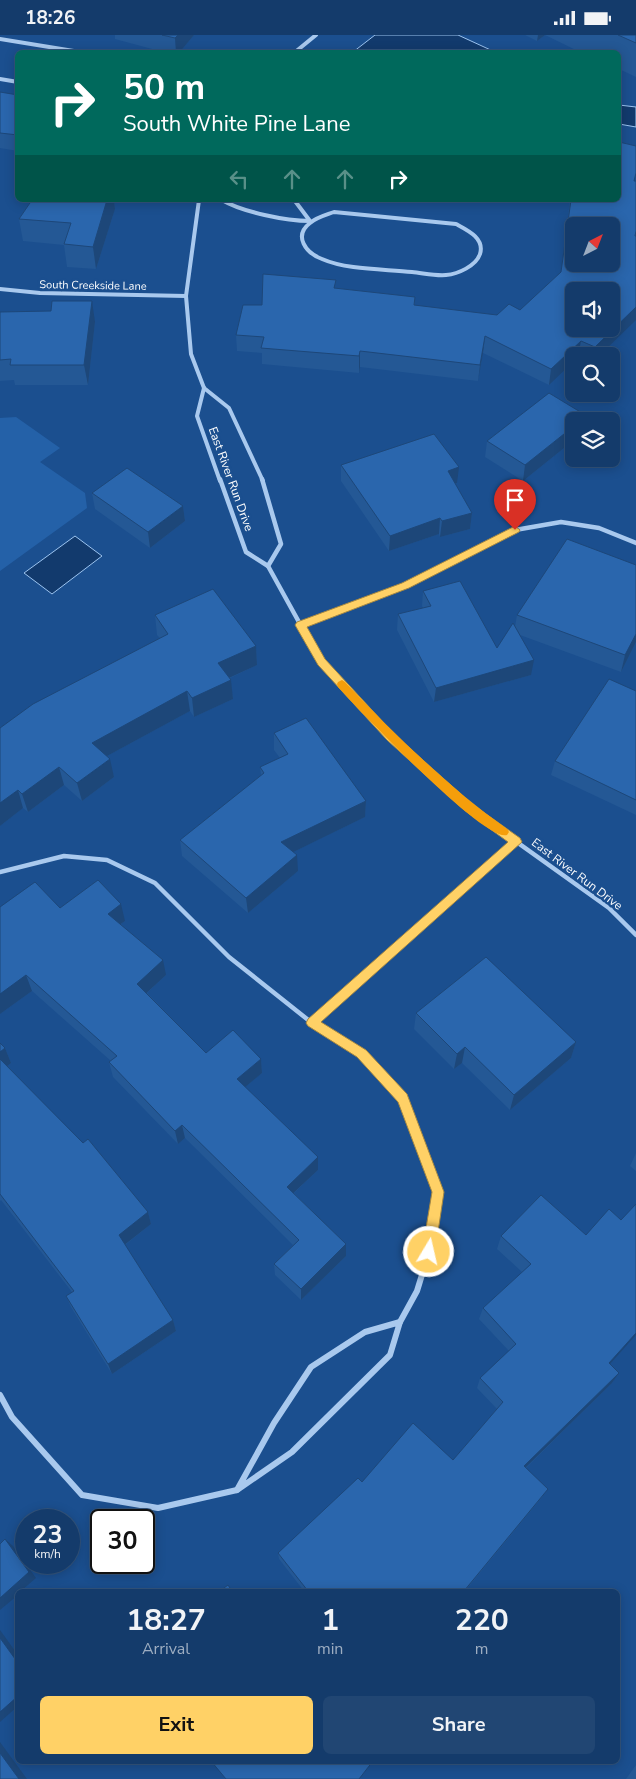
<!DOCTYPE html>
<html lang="en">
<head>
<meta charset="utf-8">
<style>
  :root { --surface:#143b6b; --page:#214673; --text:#f1f3f6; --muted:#9dadc1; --line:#33557e; --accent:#ffd166 }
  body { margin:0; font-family:"Nunito Sans",sans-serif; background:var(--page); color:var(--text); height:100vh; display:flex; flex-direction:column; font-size:19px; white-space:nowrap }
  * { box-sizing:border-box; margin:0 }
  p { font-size:16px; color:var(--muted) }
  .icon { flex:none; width:28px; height:28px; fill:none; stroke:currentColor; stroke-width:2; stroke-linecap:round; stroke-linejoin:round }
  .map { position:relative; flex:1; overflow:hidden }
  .details { position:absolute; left:15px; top:1554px; width:605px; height:175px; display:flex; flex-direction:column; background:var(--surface); border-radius:8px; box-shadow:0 2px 12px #0003,0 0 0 1px var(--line) }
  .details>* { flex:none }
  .top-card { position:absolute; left:15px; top:15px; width:606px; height:152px; border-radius:8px; box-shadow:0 2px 12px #0003,0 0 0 1px var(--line); background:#00695c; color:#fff; overflow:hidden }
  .needle { width:32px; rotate:42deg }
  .tools { position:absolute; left:565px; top:182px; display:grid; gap:10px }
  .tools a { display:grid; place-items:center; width:55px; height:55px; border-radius:8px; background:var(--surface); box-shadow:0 2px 12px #0003,0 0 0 1px var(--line); font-size:25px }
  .speed { position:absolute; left:15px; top:1474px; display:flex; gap:10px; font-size:25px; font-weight:700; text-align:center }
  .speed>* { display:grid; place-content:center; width:65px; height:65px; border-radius:50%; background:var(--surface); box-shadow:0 2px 12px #0003,0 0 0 1px var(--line); line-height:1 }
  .speed small { font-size:12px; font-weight:400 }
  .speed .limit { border:2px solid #111; border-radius:8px; background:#fff; color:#111 }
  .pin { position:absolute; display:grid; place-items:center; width:42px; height:42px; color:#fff; margin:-51px -21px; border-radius:50% 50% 50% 0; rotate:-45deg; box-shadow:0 0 5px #0007 }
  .pin .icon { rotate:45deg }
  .me { position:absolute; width:55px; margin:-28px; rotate:9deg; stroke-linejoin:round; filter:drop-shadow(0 0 4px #0008) }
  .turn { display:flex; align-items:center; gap:18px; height:105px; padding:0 25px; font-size:22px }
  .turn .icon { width:65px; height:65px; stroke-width:2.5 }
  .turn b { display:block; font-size:35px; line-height:42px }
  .lanes { display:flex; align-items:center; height:48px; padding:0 25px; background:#0003; justify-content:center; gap:25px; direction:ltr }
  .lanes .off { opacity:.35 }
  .eta { display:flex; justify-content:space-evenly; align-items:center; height:85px; text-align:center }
  .eta b { font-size:30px; font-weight:700; line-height:35px }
  .cta { display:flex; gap:10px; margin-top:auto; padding:10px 25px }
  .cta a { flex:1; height:58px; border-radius:8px; background:var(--accent); color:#111; font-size:20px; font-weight:700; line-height:58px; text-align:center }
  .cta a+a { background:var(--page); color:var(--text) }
  .status { display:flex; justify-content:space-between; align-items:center; height:35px; padding:0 25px; background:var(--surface); direction:ltr }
  .status svg { height:14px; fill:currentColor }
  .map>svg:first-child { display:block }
  .green { fill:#2461a8 }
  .water { fill:#123a6d; stroke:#9cc4f0 }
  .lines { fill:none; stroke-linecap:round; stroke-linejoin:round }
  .street-far2 { stroke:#a9c9ee; stroke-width:4 }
  .street-far1 { stroke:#a9c9ee; stroke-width:4.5 }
  .street { stroke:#a9c9ee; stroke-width:6 }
  .wall { fill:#245895 }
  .shaded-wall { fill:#1d4779 }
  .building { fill:#2a66ad; stroke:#1d4779; fill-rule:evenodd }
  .route { fill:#ffd166; stroke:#a68842 }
  .slow { fill:#f59e0b }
  .labels { text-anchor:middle; stroke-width:5; stroke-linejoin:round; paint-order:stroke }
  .far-street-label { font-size:11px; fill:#fff; stroke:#1b4f8f }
  .street-label { font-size:12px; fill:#fff; stroke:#1b4f8f }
</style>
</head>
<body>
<div class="status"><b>18:26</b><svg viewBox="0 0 49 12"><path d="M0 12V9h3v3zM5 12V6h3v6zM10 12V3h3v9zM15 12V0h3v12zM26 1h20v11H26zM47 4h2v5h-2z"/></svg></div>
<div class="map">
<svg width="636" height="1744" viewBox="0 0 636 1744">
  <rect width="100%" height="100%" fill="#1b4f8f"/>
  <polygon class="green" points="16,382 60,413 40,427 85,458 87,473 0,536 0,383"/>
  <g class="water">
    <polygon points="375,0 458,0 495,17 353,17"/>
    <polygon points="619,70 636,72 636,92 619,89"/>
    <polygon points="75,501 102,521 52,559 24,538"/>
  </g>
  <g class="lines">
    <g class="street-far2">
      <polyline points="0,4 86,18"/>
      <polyline points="294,18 316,0"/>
      <polyline points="0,44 18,47"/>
      <polyline points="199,165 186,261 191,319 204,353"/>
      <path d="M 222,165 C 242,177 286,186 310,186 L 295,166 L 291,165"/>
      <path d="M 334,177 L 456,189 C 467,195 485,203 480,219 C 476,231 458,239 446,240 C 435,241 423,238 412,237 C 384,234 347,235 322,224 C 306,218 293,201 310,188 C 317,182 326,180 334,177 Z"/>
      <polyline points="0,254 40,258 186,261"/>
      <polyline points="204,353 229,373 263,446"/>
      <polyline points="204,353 197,381 220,446"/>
    </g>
    <g class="street-far1">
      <polyline points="220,444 246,517 268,531 281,509 262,444"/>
      <polyline points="268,531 321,627 391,702 468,772 609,873 636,900"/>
      <polyline points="301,590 405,550 515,495 561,487 599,493 636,508"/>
      <polyline points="0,837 64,821 107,825 155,848 229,922 312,988 355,1015"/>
      <polyline points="312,988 516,807"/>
    </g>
    <g class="street">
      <polyline points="353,1014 361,1019 403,1063 438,1157 429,1217 417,1256 400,1287"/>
      <polygon points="400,1287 390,1320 292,1417 237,1455 274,1388 311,1332 365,1297"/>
      <polyline points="0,1360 12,1382 82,1460 158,1473 237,1455"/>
    </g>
  </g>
  <g class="wall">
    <polygon points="115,0 194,0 179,18 167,18 115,4"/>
    <polygon points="525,0 636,0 636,42 619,34 619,18 582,18 545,0 537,6"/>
    <polygon points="0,57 18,60 18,116 0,113"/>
    <polygon points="636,146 599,321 574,321 549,350 483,318 478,346 360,332 359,338 262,329 262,318 237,316 236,300 262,270 336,253 415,262 415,271 497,280 520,275 561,237 570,165"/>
    <polygon points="32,165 114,165 115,174 96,234 67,232 64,210 23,206 19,184"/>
    <polygon points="0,277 95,287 88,350 15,350 14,345 0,346"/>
    <polygon points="574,386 574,405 523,446 485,422 487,406"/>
    <polygon points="341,430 457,448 455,449 472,478 470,494 440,502 439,499 389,516 341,446"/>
    <polygon points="92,458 183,471 185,486 150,513 95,474"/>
    <polygon points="423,556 497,613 515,592 517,580 636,607 621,637 520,600 531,640 434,667 397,595 398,579 423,573 422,571"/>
    <polygon points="155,580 256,611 257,630 230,643 233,664 194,682 190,676 107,721 114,742 82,766 64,750 28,777 23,773 0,791 0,693 160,603 157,600"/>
    <polygon points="636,656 636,780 551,740 555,726"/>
    <polygon points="274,698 366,766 365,782 293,817 298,836 248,878 182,821 180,805 261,740 260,732 280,723 274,715"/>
    <polygon points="60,873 125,886 121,889 166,940 147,958 206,1018 261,1024 262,1038 245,1052 318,1135 294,1158 346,1209 346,1221 301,1265 275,1240 274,1229 293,1210 185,1103 178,1109 113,1042 109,1027 111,1026 32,956 0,979"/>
    <polygon points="416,978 576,1007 571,1023 510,1075 462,1028 454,1034 414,994"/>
    <polygon points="0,1008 5,1013 11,1028 7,1031 148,1177 151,1189 125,1210 173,1285 176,1296 112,1339 71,1272 66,1261 72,1257 1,1165 0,1166"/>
    <polygon points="636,1118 636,1136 630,1131"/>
    <polygon points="541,1160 610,1329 619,1338 612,1348 526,1433 543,1461 465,1556 304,1556 279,1524 278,1518 362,1447 453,1425 497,1374 477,1353 480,1343 509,1316 479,1284 483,1273 522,1237 497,1214 501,1201"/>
    <polygon points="636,1730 636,1744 626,1744"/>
  </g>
  <g class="shaded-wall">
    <polygon points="178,0 194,0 179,18 176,18 175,3"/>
    <polygon points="538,0 545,0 537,6"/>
    <polygon points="107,165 114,165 115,174 96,234 93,212"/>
    <polygon points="92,266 95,287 88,350 84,330"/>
    <polygon points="636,272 636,285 599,321 593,321 595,312"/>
    <polygon points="485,301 483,318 478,346 480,330"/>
    <polygon points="581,306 578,321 574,321 574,326 549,350 551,334"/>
    <polygon points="360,316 360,332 359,338 359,321"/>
    <polygon points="587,381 586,386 580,386"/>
    <polygon points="574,391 574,405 523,446 525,430"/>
    <polygon points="459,432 457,448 446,452 448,436"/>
    <polygon points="183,471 185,486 150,513 148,497"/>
    <polygon points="472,478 470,494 440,502 442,486"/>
    <polygon points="440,483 439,499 389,516 390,501"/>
    <polygon points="636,599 636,607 621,637 625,620"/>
    <polygon points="256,611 257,630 220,647 218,628"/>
    <polygon points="534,625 531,640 434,667 436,653"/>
    <polygon points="231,645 233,664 194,682 192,663"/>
    <polygon points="187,656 190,676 96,727 92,708"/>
    <polygon points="110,724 114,742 82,766 77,748"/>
    <polygon points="59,732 64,750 28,777 22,759"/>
    <polygon points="18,755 23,773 0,791 0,768"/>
    <polygon points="366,766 365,782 281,823 281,807"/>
    <polygon points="297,820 298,836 248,878 246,863"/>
    <polygon points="121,869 125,886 112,895 108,879"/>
    <polygon points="163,925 166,940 140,964 137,949"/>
    <polygon points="26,940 32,956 0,979 0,959"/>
    <polygon points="576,1007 571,1023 510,1075 514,1060"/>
    <polygon points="465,1012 462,1028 454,1034 457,1019"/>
    <polygon points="5,1013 11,1028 2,1035 0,1029 0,1017"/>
    <polygon points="261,1024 262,1038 238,1058 237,1044"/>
    <polygon points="182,1090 185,1103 178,1109 175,1096"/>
    <polygon points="318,1122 318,1135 287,1164 287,1152"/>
    <polygon points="148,1177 151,1189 123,1211 119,1200"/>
    <polygon points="346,1209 346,1221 301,1265 301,1254"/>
    <polygon points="173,1285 176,1296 112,1339 108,1329"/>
    <polygon points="636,1298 636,1300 602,1338 609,1328"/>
    <polygon points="619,1338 612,1348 519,1439 524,1431"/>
    <polygon points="5,1504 13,1511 36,1543 21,1556 18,1556 18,1560 0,1575 0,1563"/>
    <polygon points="0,1595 18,1620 18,1628 0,1603"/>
    <polygon points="18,1661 18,1671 0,1687 0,1677"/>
    <polygon points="0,1707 27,1744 19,1744 0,1718"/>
  </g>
  <g class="building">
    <polygon points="162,0 178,0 175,3"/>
    <polygon points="618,0 636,0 636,8"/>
    <polygon points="0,57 18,60 18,100 0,98"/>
    <path d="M 619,107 L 636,111 L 636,138 L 634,146 L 636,146 L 636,196 L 635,201 L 636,201 L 636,272 L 595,312 L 581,306 L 551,334 L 485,301 L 480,330 L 360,316 L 359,321 L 261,313 L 264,302 L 236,300 L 243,270 L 262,270 L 263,239 L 336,245 L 334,253 L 415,262 L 414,270 L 497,280 L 509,269 L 520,275 L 561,237 L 571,165 L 619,165 ZM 574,191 L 611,191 L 611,229 L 574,229 ZM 574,256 L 611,256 L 611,294 L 574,294 Z"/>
    <polygon points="32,165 107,165 93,212 64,209 71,188 19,184"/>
    <polygon points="52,266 92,266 84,330 10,330 11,324 0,325 0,277 51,276"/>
    <polygon points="549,358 587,381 580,386 574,386 574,391 525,430 487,406"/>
    <polygon points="434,399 459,432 448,436 472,478 442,486 440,483 390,501 341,430"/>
    <polygon points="127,433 183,471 148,497 92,458"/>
    <polygon points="567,504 636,530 636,599 625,620 517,580"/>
    <polygon points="460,546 497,613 513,588 534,625 436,653 398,579 431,571 423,556"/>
    <polygon points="213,554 256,611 218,628 231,645 192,663 187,656 92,708 110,724 77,748 59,732 22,759 18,755 0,768 0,693 33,669 168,599 155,580"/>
    <polygon points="609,644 636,656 636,765 555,726"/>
    <polygon points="306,683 366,766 281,807 297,820 246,863 180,805 264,738 260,732 288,719 274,698"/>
    <polygon points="98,845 121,869 108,879 163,925 137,949 206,1018 233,995 261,1024 237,1044 318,1122 287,1152 346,1209 301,1254 274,1229 299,1205 182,1090 175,1096 109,1027 117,1021 26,940 0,959 0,872 35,847 60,873"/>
    <polygon points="486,922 576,1007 514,1060 465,1012 457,1019 416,978"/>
    <polygon points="0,1008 5,1013 0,1017"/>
    <polygon points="0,1024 83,1108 88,1104 148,1177 119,1200 173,1285 108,1329 66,1261 74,1256 0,1159"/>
    <polygon points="541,1160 586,1200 609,1174 621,1185 636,1169 636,1298 609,1328 619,1338 524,1431 548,1454 464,1556 308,1556 278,1518 358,1443 362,1447 413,1388 453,1425 503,1367 480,1343 516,1309 483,1273 531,1229 501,1201"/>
    <polygon points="5,1504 29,1537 0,1563 0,1509"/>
    <polygon points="228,1550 232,1556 220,1556"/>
    <polygon points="0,1603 18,1628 18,1661 0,1677"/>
    <polygon points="0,1718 19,1744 0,1744"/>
    <polygon points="211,1726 373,1726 359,1744 226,1744"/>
  </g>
  <polygon class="route" points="515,491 520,495 519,497 409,553 307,592 325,624 394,699 472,769 520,803 522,807 321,987 366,1015 407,1059 444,1157 435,1217 433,1221 429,1223 424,1221 422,1217 432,1157 398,1067 357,1022 308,991 306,988 308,984 508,807 464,775 387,705 318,630 295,590 297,587 402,548"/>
  <path class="slow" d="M 342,645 L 345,647 C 395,700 447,751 507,794 L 509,797 L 507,800 C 485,808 358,674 338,652 L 337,649 L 338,647 Z"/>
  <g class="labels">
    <g class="far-street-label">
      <text transform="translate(93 250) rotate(1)" y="4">South Creekside Lane</text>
    </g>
    <g class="street-label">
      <text transform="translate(231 444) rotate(70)" y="4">East River Run Drive</text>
      <text transform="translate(577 839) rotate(37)" y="4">East River Run Drive</text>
    </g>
  </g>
</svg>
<div class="tools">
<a><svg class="needle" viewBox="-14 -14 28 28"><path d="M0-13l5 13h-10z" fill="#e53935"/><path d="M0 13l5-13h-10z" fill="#9dadc1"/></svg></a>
<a><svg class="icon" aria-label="sound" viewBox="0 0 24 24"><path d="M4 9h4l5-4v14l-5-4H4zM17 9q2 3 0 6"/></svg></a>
<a><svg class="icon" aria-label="search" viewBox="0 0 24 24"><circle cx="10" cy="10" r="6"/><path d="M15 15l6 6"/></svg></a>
<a><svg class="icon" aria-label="layers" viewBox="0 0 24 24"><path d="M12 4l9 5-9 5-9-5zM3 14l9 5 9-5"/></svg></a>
</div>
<div class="speed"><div>23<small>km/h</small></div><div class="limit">30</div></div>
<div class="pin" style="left:515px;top:495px;background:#d93025"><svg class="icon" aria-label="arrive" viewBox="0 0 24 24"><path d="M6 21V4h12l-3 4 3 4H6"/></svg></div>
<svg class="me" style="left:429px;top:1217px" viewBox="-20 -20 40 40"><circle r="17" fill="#ffd166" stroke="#fff" stroke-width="3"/><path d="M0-11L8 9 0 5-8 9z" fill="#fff"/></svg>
<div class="top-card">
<div class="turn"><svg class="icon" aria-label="right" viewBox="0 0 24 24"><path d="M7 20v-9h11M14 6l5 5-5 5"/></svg><div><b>50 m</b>South White Pine Lane</div></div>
<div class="lanes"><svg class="icon off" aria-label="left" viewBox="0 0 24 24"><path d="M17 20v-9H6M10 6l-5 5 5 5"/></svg><svg class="icon off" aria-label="ahead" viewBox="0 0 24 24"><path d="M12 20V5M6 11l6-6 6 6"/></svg><svg class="icon off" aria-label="ahead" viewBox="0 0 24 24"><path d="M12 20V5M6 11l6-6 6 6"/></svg><svg class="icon" aria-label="right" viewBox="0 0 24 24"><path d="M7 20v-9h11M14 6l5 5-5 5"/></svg></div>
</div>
<section class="details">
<div class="eta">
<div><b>18:27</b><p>Arrival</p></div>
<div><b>1</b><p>min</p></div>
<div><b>220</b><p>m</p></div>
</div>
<div class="cta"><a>Exit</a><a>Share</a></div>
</section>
</div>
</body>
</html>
